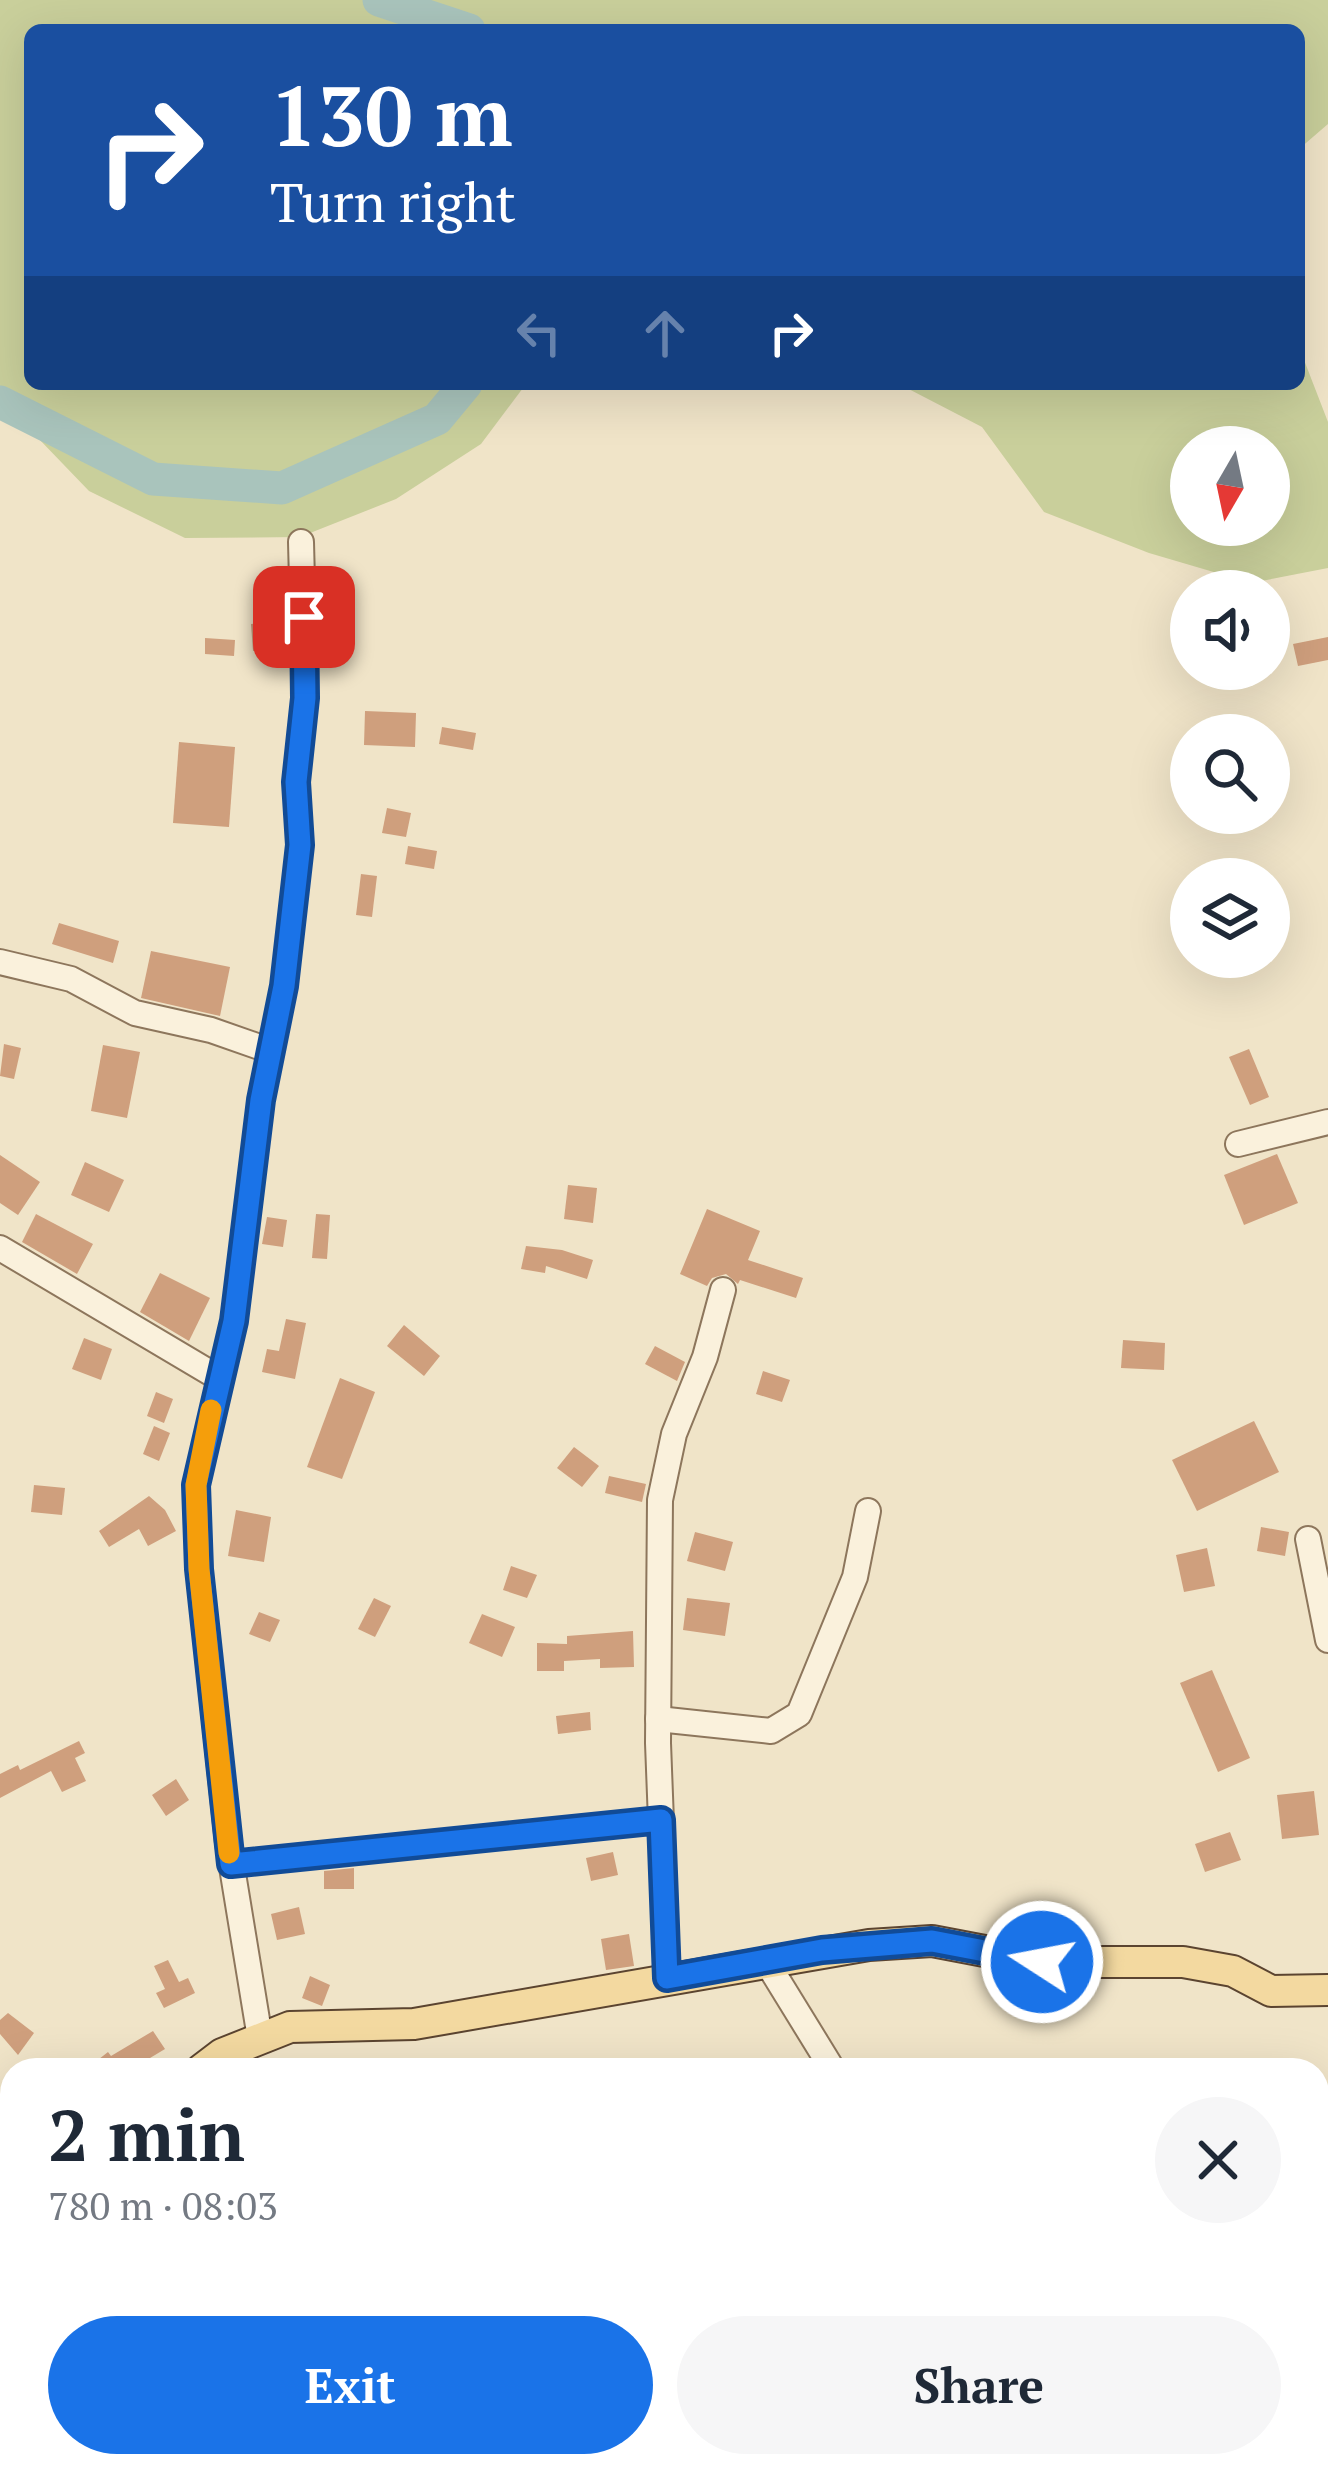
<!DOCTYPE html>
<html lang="en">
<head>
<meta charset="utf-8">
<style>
  :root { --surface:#fff; --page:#f6f6f7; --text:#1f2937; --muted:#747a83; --accent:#1a73e8 }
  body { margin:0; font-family:"PT Serif",serif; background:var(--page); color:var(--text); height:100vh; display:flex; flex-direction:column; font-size:45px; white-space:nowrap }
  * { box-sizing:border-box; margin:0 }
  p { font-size:39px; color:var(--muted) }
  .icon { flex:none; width:66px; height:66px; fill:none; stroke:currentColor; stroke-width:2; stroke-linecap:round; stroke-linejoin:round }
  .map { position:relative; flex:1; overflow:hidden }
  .panel { position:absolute; left:0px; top:2058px; width:1329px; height:420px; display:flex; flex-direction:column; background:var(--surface); border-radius:36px 36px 0 0; box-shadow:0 12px 48px #0002 }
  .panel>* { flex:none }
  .banner { position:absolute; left:24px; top:24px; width:1281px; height:366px; border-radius:18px; box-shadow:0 12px 48px #0002; background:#1a4fa0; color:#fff; overflow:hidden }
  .needle { width:78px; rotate:189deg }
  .tools { position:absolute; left:1170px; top:426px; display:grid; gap:24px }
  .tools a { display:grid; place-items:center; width:120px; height:120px; border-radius:50%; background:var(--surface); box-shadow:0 12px 48px #0002; font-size:60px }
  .pin { position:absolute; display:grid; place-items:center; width:102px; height:102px; color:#fff; margin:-51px; border-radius:24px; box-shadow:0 6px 18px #0006 }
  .me { position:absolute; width:132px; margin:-66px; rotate:281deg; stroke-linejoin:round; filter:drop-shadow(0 0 9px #0008) }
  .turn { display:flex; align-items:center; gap:42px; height:252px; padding:0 48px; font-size:54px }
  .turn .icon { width:156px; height:156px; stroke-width:2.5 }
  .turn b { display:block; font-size:84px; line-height:102px }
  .lanes { display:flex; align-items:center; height:114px; padding:0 48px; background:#0003; justify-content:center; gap:60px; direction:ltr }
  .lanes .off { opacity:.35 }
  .round { display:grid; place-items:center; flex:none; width:126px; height:126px; border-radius:63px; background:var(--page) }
  .head { display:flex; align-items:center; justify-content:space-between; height:204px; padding:0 48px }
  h1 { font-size:72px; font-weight:700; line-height:90px }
  .button { display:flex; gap:24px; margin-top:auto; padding:24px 48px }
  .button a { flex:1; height:138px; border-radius:72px; background:var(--accent); color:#fff; font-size:48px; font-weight:700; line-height:138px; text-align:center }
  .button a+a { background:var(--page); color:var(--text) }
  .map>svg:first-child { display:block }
  .green { fill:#c9cf9b; fill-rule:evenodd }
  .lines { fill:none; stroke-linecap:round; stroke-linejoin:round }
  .river { stroke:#a9c4bc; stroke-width:33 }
  .building { fill:#cf9f7d }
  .minor-casing { stroke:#8d765c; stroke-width:28 }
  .major-casing { stroke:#5b4430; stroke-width:34 }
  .minor { stroke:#faf1dc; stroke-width:24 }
  .major { stroke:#f3d9a0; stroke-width:30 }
  .route-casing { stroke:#114b97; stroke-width:30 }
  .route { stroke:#1a73e8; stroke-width:21 }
  .slow { stroke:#f59e0b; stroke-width:21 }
</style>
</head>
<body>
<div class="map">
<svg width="1328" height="2478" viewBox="0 0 1328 2478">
  <rect width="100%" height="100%" fill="#f0e4c8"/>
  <g class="green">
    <polygon points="0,0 1328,0 1328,124 1299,149 1299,30 30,30 30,384 526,384 481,444 396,499 300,537 185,538 89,491 12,411 0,404"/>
    <path d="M 1299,347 L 1328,422 L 1328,568 L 1251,583 L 1149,553 L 1044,512 L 982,427 L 899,384 L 1299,384 ZM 1191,447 L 1269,447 L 1269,525 L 1191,525 Z"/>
  </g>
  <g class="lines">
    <g class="river">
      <polyline points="379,0 469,30"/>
      <polyline points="0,402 153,479 282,488 437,419 466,384"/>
    </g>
  </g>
  <g class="building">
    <polygon points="272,622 274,649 253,651 251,624"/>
    <polygon points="1328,637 1328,660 1298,666 1293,644"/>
    <polygon points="205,638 235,640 234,656 205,654"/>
    <polygon points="365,711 416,713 415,747 364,745"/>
    <polygon points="442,727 476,733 473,750 439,744"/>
    <polygon points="179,742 235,747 229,827 173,823"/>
    <polygon points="387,808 411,813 406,837 382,833"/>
    <polygon points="408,846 437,851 434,869 405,864"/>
    <polygon points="361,874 377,876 372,917 356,915"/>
    <polygon points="59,923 119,941 113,963 52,944"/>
    <polygon points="151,951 230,967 220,1016 141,998"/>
    <polygon points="4,1044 21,1048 14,1079 0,1076"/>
    <polygon points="103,1045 140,1052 127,1118 91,1111"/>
    <polygon points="1249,1049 1269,1097 1250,1105 1229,1057"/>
    <polygon points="1277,1154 1298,1203 1244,1225 1224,1175"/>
    <polygon points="0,1155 40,1182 18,1215 0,1203"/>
    <polygon points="85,1162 124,1180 109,1212 71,1195"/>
    <polygon points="568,1185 597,1188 593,1223 564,1219"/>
    <polygon points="707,1209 760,1231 748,1260 803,1278 796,1298 740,1280 738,1284 726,1274 712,1278 707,1286 680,1274"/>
    <polygon points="36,1214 93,1244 77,1274 22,1242"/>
    <polygon points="316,1214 330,1215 327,1259 312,1258"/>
    <polygon points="267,1217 287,1220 283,1247 262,1244"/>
    <polygon points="526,1246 562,1250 593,1260 587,1279 546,1266 545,1273 521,1269"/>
    <polygon points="160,1273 210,1298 189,1341 140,1312"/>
    <polygon points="286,1319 306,1323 295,1379 262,1372 267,1349 279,1351"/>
    <polygon points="404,1325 440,1356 424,1376 387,1346"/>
    <polygon points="84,1338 112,1349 101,1380 72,1369"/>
    <polygon points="1123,1340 1165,1343 1164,1370 1121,1368"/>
    <polygon points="655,1346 685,1362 677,1381 645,1364"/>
    <polygon points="763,1371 790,1380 782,1402 756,1394"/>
    <polygon points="340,1378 375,1392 342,1479 307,1467"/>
    <polygon points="156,1392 173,1399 164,1423 147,1416"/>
    <polygon points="1254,1421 1279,1472 1197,1511 1172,1460"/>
    <polygon points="154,1426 170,1433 159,1461 143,1454"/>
    <polygon points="574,1447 599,1466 582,1487 557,1468"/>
    <polygon points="609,1476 646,1484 642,1502 605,1493"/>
    <polygon points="34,1485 65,1488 62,1515 31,1512"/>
    <polygon points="149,1496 165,1510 176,1531 148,1546 139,1529 109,1547 99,1531"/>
    <polygon points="236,1510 271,1517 264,1562 228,1556"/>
    <polygon points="1261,1527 1289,1532 1285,1556 1257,1551"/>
    <polygon points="695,1532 733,1542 725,1571 687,1561"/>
    <polygon points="1207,1548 1215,1586 1184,1592 1176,1555"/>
    <polygon points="511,1566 537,1575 527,1598 503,1590"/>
    <polygon points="374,1598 391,1606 375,1637 358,1629"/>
    <polygon points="687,1598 730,1603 725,1636 683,1630"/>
    <polygon points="259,1612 280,1620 270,1642 249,1634"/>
    <polygon points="482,1614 515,1627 502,1657 469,1643"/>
    <polygon points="633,1631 634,1667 600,1668 600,1659 564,1661 564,1671 537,1671 537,1643 567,1644 567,1636"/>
    <polygon points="1212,1670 1250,1758 1218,1772 1180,1683"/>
    <polygon points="590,1712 591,1730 558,1734 556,1716"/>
    <polygon points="79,1741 85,1753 75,1758 86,1781 62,1792 51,1771 0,1798 0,1774 18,1765 20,1770"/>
    <polygon points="176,1779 189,1800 166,1816 152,1795"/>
    <polygon points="1314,1791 1319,1835 1282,1839 1277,1795"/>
    <polygon points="1230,1832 1241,1860 1205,1872 1195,1844"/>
    <polygon points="613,1852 618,1875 591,1881 586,1858"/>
    <polygon points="354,1868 354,1889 324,1889 324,1871"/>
    <polygon points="299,1907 305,1934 277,1940 271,1914"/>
    <polygon points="629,1934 634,1966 606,1970 601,1939"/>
    <polygon points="168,1960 179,1982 188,1978 195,1993 164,2008 156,1993 165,1989 154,1966"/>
    <polygon points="310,1976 330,1985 322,2006 302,1998"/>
    <polygon points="8,2013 34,2033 18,2055 0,2034 0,2020"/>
    <polygon points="153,2031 165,2049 130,2070 85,2070 108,2052 111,2056"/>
  </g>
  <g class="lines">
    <g class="minor-casing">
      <g id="minor">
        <polyline points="0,962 71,979 135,1013 211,1030 271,1051"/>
        <polyline points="1238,1144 1328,1122"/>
        <polyline points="0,1248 219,1378"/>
        <polyline points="1308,1539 1328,1640"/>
        <polyline points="658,1719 771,1731 799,1714 855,1577 868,1511"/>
        <polyline points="231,1864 661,1820"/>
        <polyline points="766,1961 833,2070"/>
        <polyline points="667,1979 658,1743 660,1500 674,1434 705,1357 723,1290"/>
        <polyline points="260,2038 228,1843 199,1569 196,1485 234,1321 261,1099 284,986 300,845 296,782 305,698 301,542"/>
        <polyline points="0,2275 12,2286"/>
        <polyline points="181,2466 191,2478"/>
        <polyline points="1082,2466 1089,2478"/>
      </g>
    </g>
    <g class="major-casing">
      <g id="major">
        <polyline points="201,2070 222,2054 290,2027 414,2024 869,1945 932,1941 1042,1962 1183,1962 1233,1971 1271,1991 1328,1990"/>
        <polyline points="0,2251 12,2240"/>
      </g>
    </g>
    <use href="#minor" class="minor"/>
    <use href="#major" class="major"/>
  </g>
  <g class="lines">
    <g class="route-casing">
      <polyline id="route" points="304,617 305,698 296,782 300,845 284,986 261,1100 234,1321 196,1485 199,1569 231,1864 661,1820 667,1978 822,1950 932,1941 1042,1962"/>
    </g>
    <use href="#route" class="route"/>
    <polyline class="slow" points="211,1410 196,1485 199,1569 229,1853"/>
  </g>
</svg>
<div class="tools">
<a><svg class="needle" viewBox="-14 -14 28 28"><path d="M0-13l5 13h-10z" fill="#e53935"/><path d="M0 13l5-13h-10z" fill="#747a83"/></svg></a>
<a><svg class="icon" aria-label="sound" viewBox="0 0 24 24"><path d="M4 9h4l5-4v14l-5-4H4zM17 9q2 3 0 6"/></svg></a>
<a><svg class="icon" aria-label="search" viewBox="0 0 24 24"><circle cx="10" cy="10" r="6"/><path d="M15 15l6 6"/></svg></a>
<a><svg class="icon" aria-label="layers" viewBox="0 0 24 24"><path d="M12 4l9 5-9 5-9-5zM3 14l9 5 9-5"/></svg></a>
</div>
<div class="pin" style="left:304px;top:617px;background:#d93025"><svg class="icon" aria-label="arrive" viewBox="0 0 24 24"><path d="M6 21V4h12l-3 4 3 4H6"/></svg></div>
<svg class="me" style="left:1042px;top:1962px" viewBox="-20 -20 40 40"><circle r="17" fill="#1a73e8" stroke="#fff" stroke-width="3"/><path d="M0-11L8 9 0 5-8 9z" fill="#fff"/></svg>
<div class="banner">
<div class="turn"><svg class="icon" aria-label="right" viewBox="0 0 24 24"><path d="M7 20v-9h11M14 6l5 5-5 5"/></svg><div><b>130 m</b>Turn right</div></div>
<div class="lanes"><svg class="icon off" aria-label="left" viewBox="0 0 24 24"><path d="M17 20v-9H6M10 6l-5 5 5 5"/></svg><svg class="icon off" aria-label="ahead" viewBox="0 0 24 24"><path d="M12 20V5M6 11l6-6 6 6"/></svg><svg class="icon" aria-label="right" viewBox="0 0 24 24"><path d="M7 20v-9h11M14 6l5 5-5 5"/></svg></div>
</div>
<section class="panel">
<div class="head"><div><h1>2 min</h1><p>780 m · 08:03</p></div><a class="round"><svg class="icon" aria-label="close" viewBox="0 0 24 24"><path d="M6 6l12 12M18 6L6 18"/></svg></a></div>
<div class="button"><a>Exit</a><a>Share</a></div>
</section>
</div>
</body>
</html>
